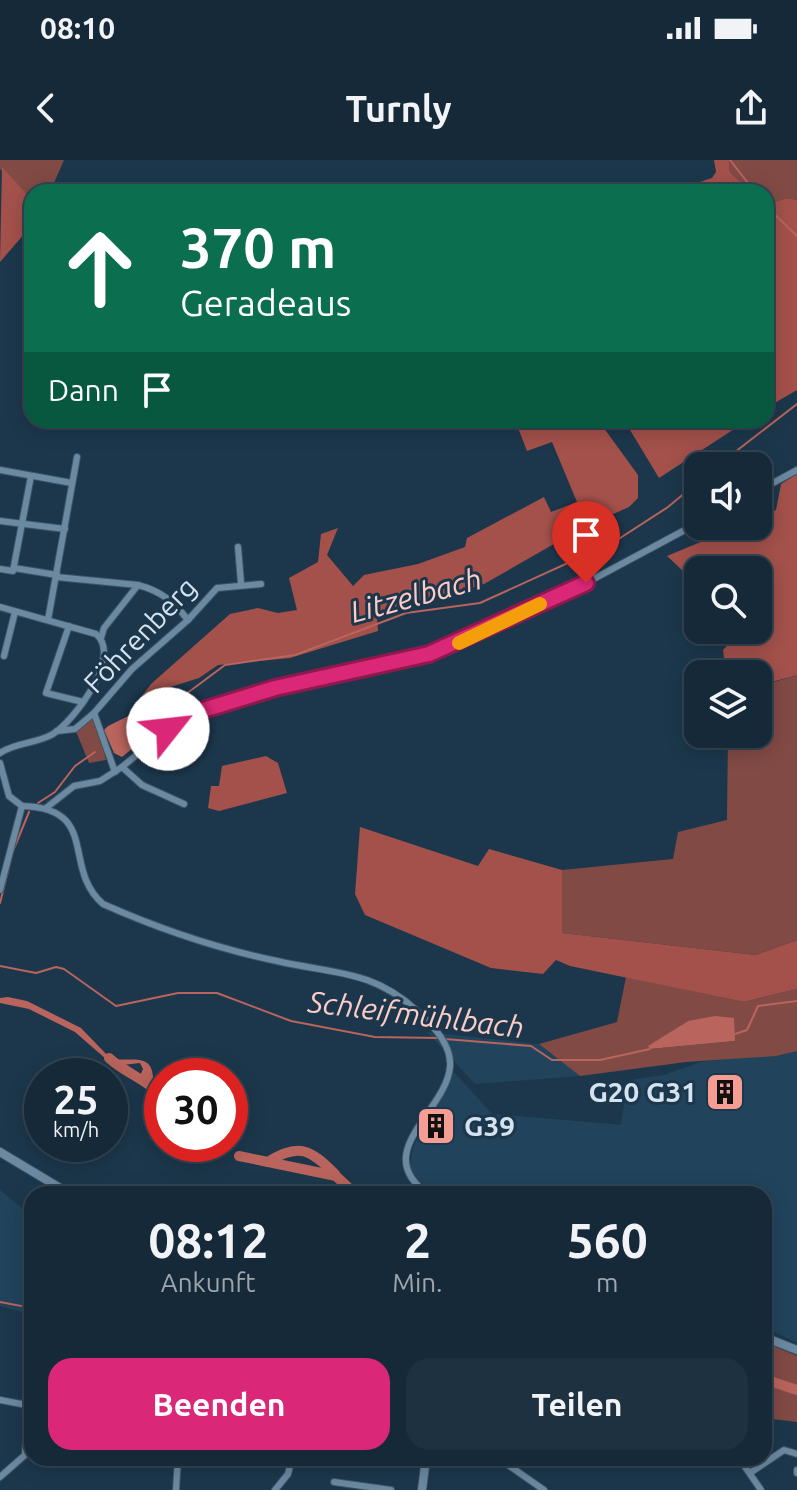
<!DOCTYPE html>
<html lang="de">
<head>
<meta charset="utf-8">
<style>
  :root { --surface:#152939; --page:#1e3141; --text:#f1f3f6; --muted:#9da6ae; --line:#344553; --accent:#db2777 }
  body { margin:0; font-family:Ubuntu,sans-serif; background:var(--page); color:var(--text); height:100vh; display:flex; flex-direction:column; font-size:30px; white-space:nowrap }
  * { box-sizing:border-box; margin:0 }
  p { font-size:26px; color:var(--muted) }
  .icon { flex:none; width:44px; height:44px; fill:none; stroke:currentColor; stroke-width:2; stroke-linecap:round; stroke-linejoin:round }
  .map { position:relative; flex:1; overflow:hidden }
  .panel { position:absolute; left:24px; top:1026px; width:748px; height:280px; display:flex; flex-direction:column; background:var(--surface); border-radius:24px; box-shadow:0 4px 20px #0003,0 0 0 2px var(--line) }
  .panel>* { flex:none }
  .banner { position:absolute; left:24px; top:24px; width:750px; height:244px; border-radius:24px; box-shadow:0 4px 20px #0003,0 0 0 2px var(--line); background:#0b6e4f; color:#fff; overflow:hidden }
  .tools { position:absolute; left:684px; top:292px; display:grid; gap:16px }
  .tools a { display:grid; place-items:center; width:88px; height:88px; border-radius:16px; background:var(--surface); box-shadow:0 4px 20px #0003,0 0 0 2px var(--line); font-size:40px }
  .speed { position:absolute; left:24px; top:898px; display:flex; gap:16px; font-size:40px; font-weight:700; text-align:center }
  .speed>* { display:grid; place-content:center; width:104px; height:104px; border-radius:50%; background:var(--surface); box-shadow:0 4px 20px #0003,0 0 0 2px var(--line); line-height:1 }
  .speed small { font-size:20px; font-weight:400 }
  .speed .limit { border:12px solid #d22; background:#fff; color:#111 }
  .pin { position:absolute; display:grid; place-items:center; width:68px; height:68px; color:#fff; margin:-82px -34px; border-radius:50% 50% 50% 0; rotate:-45deg; box-shadow:0 0 8px #0007 }
  .pin .icon { rotate:45deg }
  .me { position:absolute; width:88px; margin:-44px; rotate:61deg; stroke-linejoin:round; filter:drop-shadow(0 0 6px #0008) }
  .turn { display:flex; align-items:center; gap:28px; height:168px; padding:0 24px; font-size:36px }
  .turn .icon { width:104px; height:104px; stroke-width:2.5 }
  .turn b { display:block; font-size:56px; line-height:68px }
  .then { display:flex; align-items:center; height:76px; padding:0 24px; background:#0003; gap:16px; font-size:30px }
  .eta { display:flex; justify-content:space-evenly; align-items:center; height:136px; text-align:center }
  .eta b { font-size:48px; font-weight:700; line-height:56px }
  .button { display:flex; gap:16px; margin-top:auto; padding:16px 24px }
  .button a { flex:1; height:92px; border-radius:24px; background:var(--accent); color:#fff; font-size:32px; font-weight:700; line-height:92px; text-align:center }
  .button a+a { background:var(--page); color:var(--text) }
  .status { display:flex; justify-content:space-between; align-items:center; height:56px; padding:0 40px; background:var(--surface); direction:ltr }
  .status svg { height:22px; fill:currentColor }
  header { display:flex; justify-content:space-between; align-items:center; height:104px; padding:0 24px; background:var(--surface); font-size:36px; font-weight:700 }
  .map>svg:first-child { display:block }
  .built { fill:#21445c }
  .green { fill:#824a45; fill-rule:evenodd }
  .forest { fill:#a4514b }
  .water { fill:#b9645c }
  .lines { fill:none; stroke-linecap:round; stroke-linejoin:round }
  .stream { stroke:#b9645c; stroke-width:2 }
  .river { stroke:#b9645c; stroke-width:10 }
  .street-casing { stroke:#3d5566; stroke-width:8 }
  .secondary-casing { stroke:#3d5566; stroke-width:10 }
  .street { stroke:#6b89a1; stroke-width:6 }
  .secondary { stroke:#6b89a1; stroke-width:8 }
  .route-casing { stroke:#8e194d; stroke-width:20 }
  .route { stroke:#db2777; stroke-width:14 }
  .slow { stroke:#f59e0b; stroke-width:14 }
  .labels { text-anchor:middle; stroke-width:6; stroke-linejoin:round; paint-order:stroke }
  .street-label { font-size:28px; fill:#d3e3f0; stroke:#1c374c }
  .poi-label { font-size:28px; font-weight:bold; fill:#d3e3f0; stroke:#1c374c; text-anchor:end }
  .water-label { font-size:30px; font-style:italic; fill:#fdccc6; stroke:#1c374c }
</style>
</head>
<body>
<div class="status"><b>08:10</b><svg viewBox="0 0 49 12"><path d="M0 12V9h3v3zM5 12V6h3v6zM10 12V3h3v9zM15 12V0h3v12zM26 1h20v11H26zM47 4h2v5h-2z"/></svg></div>
<header><svg class="icon" aria-label="back" viewBox="0 0 24 24"><path d="M15 5l-7 7 7 7"/></svg>Turnly<svg class="icon" aria-label="share" viewBox="0 0 24 24"><path d="M12 15V3M7 8l5-5 5 5M5 13v7h14v-7"/></svg></header>
<div class="map">
<svg width="797" height="1330" viewBox="0 0 797 1330">
  <rect width="100%" height="100%" fill="#1c374c"/>
  <g class="built">
    <polygon points="427,872 539,884 580,916 475,924"/>
    <polygon points="797,891 797,1183 764,1167 764,1034 436,1034 417,1019 410,1007 413,987 454,912 494,956 497,954 621,965 626,931 635,919 664,915 701,902"/>
    <polygon points="0,1030 32,1057 32,1155 0,1146"/>
  </g>
  <g class="green">
    <polygon points="0,0 64,0 50,32 32,32 32,40 0,9"/>
    <polygon points="729,0 797,0 797,40 787,38 767,47 766,32 751,32 730,12"/>
    <polygon points="797,515 797,780 756,795 562,773 562,710 673,699 678,672 727,660 728,574 758,574 758,527"/>
    <polygon points="94,553 106,600 89,603 75,569"/>
    <path d="M 626,817 L 744,842 L 797,829 L 797,891 L 776,896 L 686,902 L 580,916 L 539,884 L 617,862 ZM 688,861 L 735,881 L 650,889 L 649,886 Z"/>
    <polygon points="764,1182 797,1196 797,1262 764,1258"/>
  </g>
  <g class="forest">
    <polygon points="714,0 729,0 730,12 751,32 691,32 691,25 712,18 716,12"/>
    <polygon points="2,7 32,40 32,65 0,102"/>
    <polygon points="787,38 797,40 797,230 766,248 766,46"/>
    <polygon points="515,260 598,260 638,315 638,338 629,347 582,368 484,424 377,458 378,471 290,498 218,505 199,518 142,536 151,524 230,454 258,448 278,453 297,450 289,418 318,402 321,374 338,368 327,395 353,426 364,415 418,404 465,387 467,378 544,337 551,352 577,342 552,282 527,291"/>
    <polygon points="624,260 748,260 659,318"/>
    <polygon points="797,314 797,515 758,526 758,514 726,514 723,490 741,470 758,470 758,410 698,410 698,425 667,396 739,366 758,366 758,358 776,350 781,324"/>
    <polygon points="266,596 278,603 287,633 219,651 208,648 211,626 219,626 222,606"/>
    <polygon points="360,667 478,706 489,689 562,710 562,773 756,795 797,780 797,829 744,842 570,806 556,800 543,814 491,808 365,755 355,734"/>
  </g>
  <g class="water">
    <polygon points="173,534 182,548 122,597 114,593 104,570 108,566"/>
    <path d="M 8,837 L 27,841 L 81,868 L 111,899 C 131,902 155,891 153,923 L 162,931 L 162,942 L 139,918 L 143,909 L 140,903 L 114,906 L 75,872 L 29,849 L 0,843 L 0,838 Z"/>
    <polygon points="715,856 734,858 735,881 650,889 648,886 688,861"/>
  </g>
  <g class="lines">
    <g class="stream">
      <polyline points="730,0 755,32"/>
      <polyline points="766,46 797,76"/>
      <polyline points="717,306 797,244"/>
      <polyline points="178,540 225,505 295,495 406,453 480,443 614,382 668,347 698,322"/>
      <polyline points="38,643 55,632 75,606 95,592"/>
      <polyline points="0,743 13,691 29,652"/>
      <polyline points="0,806 36,813 56,807 64,809 116,846 178,833 217,833 291,861 375,877 439,878"/>
      <polyline points="735,874 747,870 758,846 797,841"/>
      <polyline points="445,879 531,886 552,900 600,900 650,889"/>
      <polyline points="0,1142 32,1148"/>
    </g>
    <g class="river">
      <path d="M 109,898 C 125,913 148,920 162,936"/>
      <polyline points="239,996 336,1016 355,1034"/>
      <path d="M 268,1002 C 299,982 311,990 335,1014"/>
      <polyline points="764,1219 797,1230"/>
    </g>
    <g class="street-casing">
      <g id="street">
        <polyline points="0,310 72,323"/>
        <polyline points="758,331 797,310"/>
        <polyline points="0,361 65,369"/>
        <polyline points="238,387 241,423"/>
        <polyline points="14,408 57,415"/>
        <polyline points="0,409 13,411 31,316"/>
        <polyline points="56,417 138,425"/>
        <path d="M 0,447 L 96,474 C 123,496 74,561 53,574 C 36,584 16,582 0,593"/>
        <polyline points="48,460 77,297"/>
        <polyline points="69,466 46,533 83,542"/>
        <path d="M 101,478 L 104,468 L 138,425 C 161,431 174,442 188,460"/>
        <polyline points="4,496 15,452"/>
        <polyline points="94,553 115,612"/>
        <polyline points="57,571 75,569 94,553 132,509 188,460 217,428 261,424"/>
        <polyline points="0,603 9,636 22,646"/>
        <polyline points="122,607 142,625 184,644"/>
        <path d="M 22,646 C 101,648 61,708 103,744 C 157,768 219,789 277,801 C 332,814 372,809 417,851 C 432,864 452,885 450,907 C 446,952 369,992 428,1034"/>
        <polyline points="46,648 74,626 100,621 122,607 168,569 200,551 320,516 429,494 586,423 698,363"/>
        <polyline points="0,730 22,646"/>
        <polyline points="0,1240 32,1246"/>
        <polyline points="222,1298 231,1299"/>
        <polyline points="498,1298 544,1330"/>
        <polyline points="739,1298 761,1330"/>
        <polyline points="797,1310 797,1313"/>
        <polyline points="750,1313 784,1290 797,1294"/>
        <polyline points="0,1317 25,1295 28,1246"/>
        <polyline points="334,1322 391,1330"/>
        <polyline points="176,1330 178,1298"/>
        <polyline points="275,1330 288,1314 292,1298"/>
      </g>
    </g>
    <g class="secondary-casing">
      <g id="secondary">
        <polyline points="0,992 70,1034"/>
        <polyline points="764,1177 797,1190"/>
        <polyline points="422,1330 426,1298"/>
      </g>
    </g>
    <use href="#street" class="street"/>
    <use href="#secondary" class="secondary"/>
  </g>
  <g class="lines">
    <g class="route-casing">
      <polyline id="route" points="168,569 200,551 275,528 429,494 586,423"/>
    </g>
    <use href="#route" class="route"/>
    <polyline class="slow" points="459,483 540,444"/>
  </g>
  <defs>
    <g id="building-square" transform="scale(2)"><rect x="-9" y="-9" width="18" height="18" rx="4" fill="#f59c93" stroke="#1c374c"/><path d="M-4-6H4V6H1V3H-1V6H-4ZM-2.5-4.3h1.7v1.8h-1.7ZM.8-4.3h1.7v1.8H.8ZM-2.5-1h1.7V.8h-1.7ZM.8-1h1.7V.8H.8Z" fill="#111"/></g>
  </defs>
  <g fill-rule="evenodd">
    <use href="#building-square" x="725" y="932"/>
    <use href="#building-square" x="436" y="966"/>
  </g>
  <g class="labels">
    <g class="street-label">
      <text transform="translate(140 475) rotate(-46)" y="10">Föhrenberg</text>
    </g>
    <g class="poi-label">
      <text x="697" y="942">G20 G31</text>
      <text x="464" y="976" text-anchor="start">G39</text>
    </g>
    <g class="water-label">
      <text transform="translate(416 436) rotate(-15)" y="10">Litzelbach</text>
      <text transform="translate(416 855) rotate(7)" y="10">Schleifmühlbach</text>
    </g>
  </g>
</svg>
<div class="tools">
<a><svg class="icon" aria-label="sound" viewBox="0 0 24 24"><path d="M4 9h4l5-4v14l-5-4H4zM17 9q2 3 0 6"/></svg></a>
<a><svg class="icon" aria-label="search" viewBox="0 0 24 24"><circle cx="10" cy="10" r="6"/><path d="M15 15l6 6"/></svg></a>
<a><svg class="icon" aria-label="layers" viewBox="0 0 24 24"><path d="M12 4l9 5-9 5-9-5zM3 14l9 5 9-5"/></svg></a>
</div>
<div class="speed"><div>25<small>km/h</small></div><div class="limit">30</div></div>
<div class="pin" style="left:586px;top:423px;background:#d93025"><svg class="icon" aria-label="arrive" viewBox="0 0 24 24"><path d="M6 21V4h12l-3 4 3 4H6"/></svg></div>
<svg class="me" style="left:168px;top:569px" viewBox="-20 -20 40 40"><circle r="19" fill="#fff"/><path d="M0-13L10 11 0 6-10 11z" fill="#db2777"/></svg>
<div class="banner">
<div class="turn"><svg class="icon" aria-label="ahead" viewBox="0 0 24 24"><path d="M12 20V5M6 11l6-6 6 6"/></svg><div><b>370 m</b>Geradeaus</div></div>
<div class="then">Dann<svg class="icon" aria-label="arrive" viewBox="0 0 24 24"><path d="M6 21V4h12l-3 4 3 4H6"/></svg></div>
</div>
<section class="panel">
<div class="eta">
<div><b>08:12</b><p>Ankunft</p></div>
<div><b>2</b><p>Min.</p></div>
<div><b>560</b><p>m</p></div>
</div>
<div class="button"><a>Beenden</a><a>Teilen</a></div>
</section>
</div>
</body>
</html>
